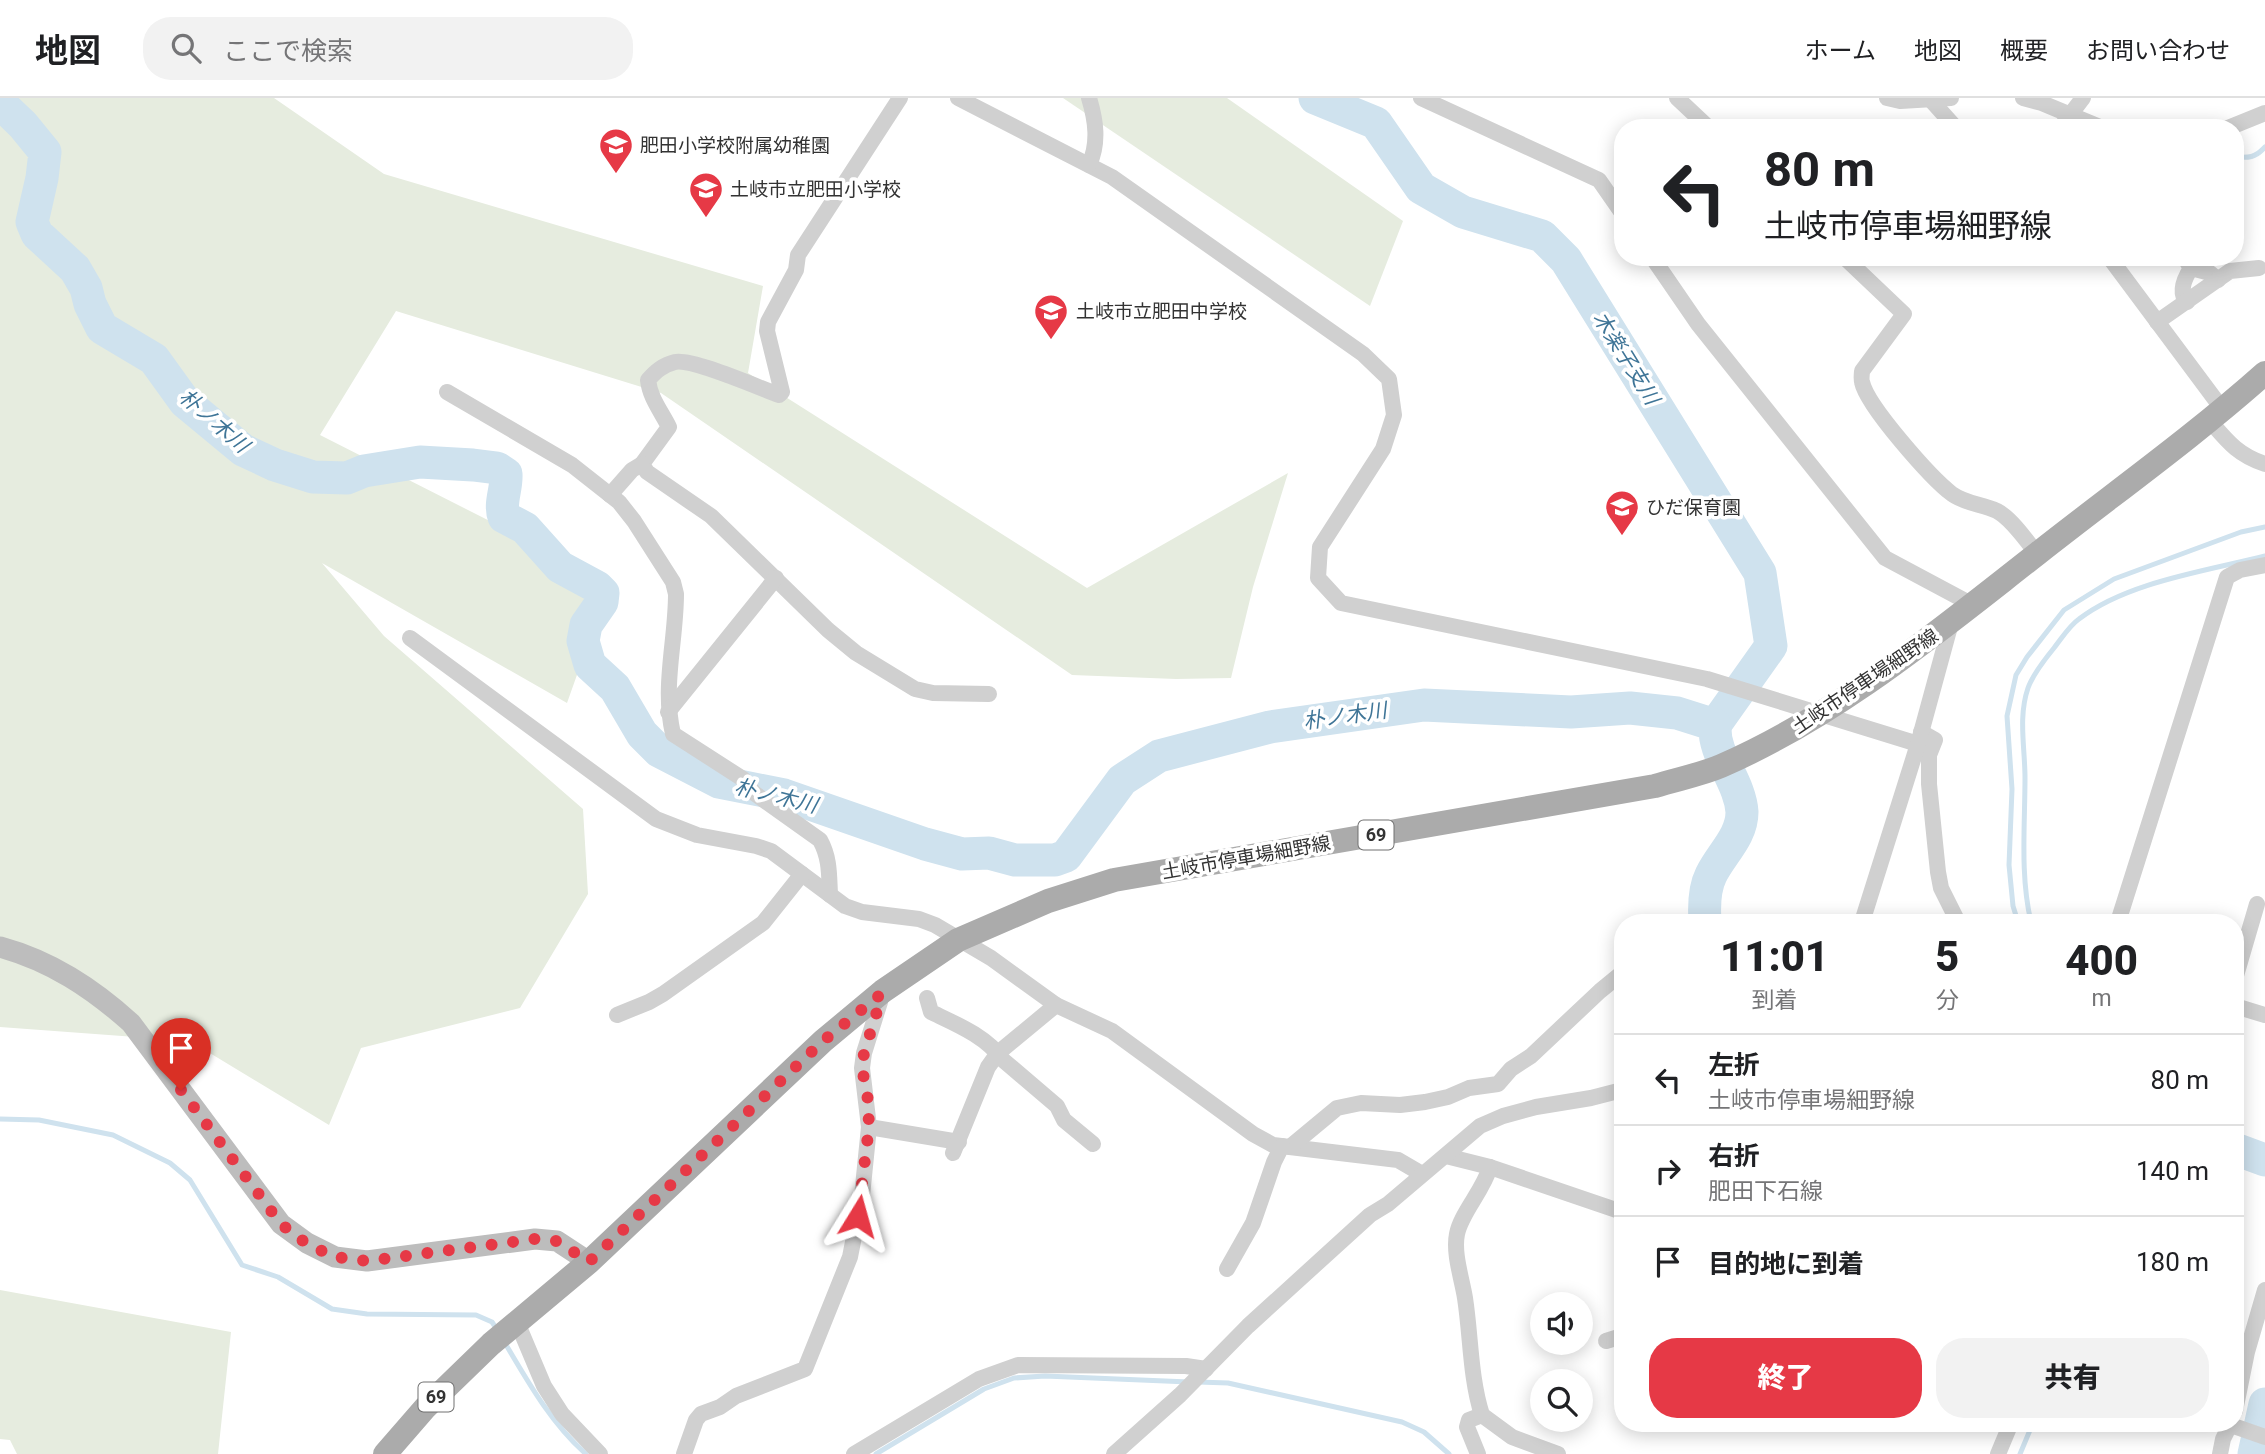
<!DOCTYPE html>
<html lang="ja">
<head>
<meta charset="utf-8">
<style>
  :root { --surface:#fff; --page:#f2f2f2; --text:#202124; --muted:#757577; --line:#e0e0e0; --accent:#e63946 }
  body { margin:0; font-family:Roboto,"Noto Sans JP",sans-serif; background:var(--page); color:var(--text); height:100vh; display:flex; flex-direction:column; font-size:26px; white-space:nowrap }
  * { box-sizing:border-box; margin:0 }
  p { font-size:23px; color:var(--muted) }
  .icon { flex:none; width:38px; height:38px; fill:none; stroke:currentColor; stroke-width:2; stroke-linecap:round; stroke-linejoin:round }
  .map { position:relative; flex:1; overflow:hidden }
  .panel { position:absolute; left:1614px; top:816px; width:630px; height:518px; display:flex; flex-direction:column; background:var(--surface); border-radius:28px; box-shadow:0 4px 18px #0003 }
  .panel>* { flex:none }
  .hud { position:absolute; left:1614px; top:21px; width:630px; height:147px; border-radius:28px; box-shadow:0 4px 18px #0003; background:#fff; color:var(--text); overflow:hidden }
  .tools { position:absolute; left:1530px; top:1194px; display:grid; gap:14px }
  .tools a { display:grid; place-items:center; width:63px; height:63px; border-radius:50%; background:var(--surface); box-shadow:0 4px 18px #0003; font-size:35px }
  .pin { position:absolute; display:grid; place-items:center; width:60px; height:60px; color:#fff; margin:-72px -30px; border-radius:50% 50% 50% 0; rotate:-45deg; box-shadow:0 0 7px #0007 }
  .pin .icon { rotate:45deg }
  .me { position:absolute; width:77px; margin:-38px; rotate:8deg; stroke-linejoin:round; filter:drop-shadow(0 0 5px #0008) }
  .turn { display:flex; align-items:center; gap:24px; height:147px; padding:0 35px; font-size:32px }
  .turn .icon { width:91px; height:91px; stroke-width:2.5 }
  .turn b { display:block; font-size:49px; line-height:60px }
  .eta { display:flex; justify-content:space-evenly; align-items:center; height:119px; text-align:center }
  .eta b { font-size:42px; font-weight:800; line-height:49px }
  .action { display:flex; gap:14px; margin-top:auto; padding:14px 35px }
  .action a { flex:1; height:80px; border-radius:28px; background:var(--accent); color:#fff; font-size:28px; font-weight:800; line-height:80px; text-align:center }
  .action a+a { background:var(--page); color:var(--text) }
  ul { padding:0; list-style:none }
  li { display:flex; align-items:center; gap:21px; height:91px; padding:0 35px; border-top:2px solid var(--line) }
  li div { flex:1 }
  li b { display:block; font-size:26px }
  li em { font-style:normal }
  header { display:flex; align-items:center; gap:42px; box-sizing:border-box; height:98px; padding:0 35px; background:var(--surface); border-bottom:2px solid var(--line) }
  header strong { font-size:33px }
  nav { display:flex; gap:38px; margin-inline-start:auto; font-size:24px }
  .search { width:490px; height:63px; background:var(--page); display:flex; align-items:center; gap:18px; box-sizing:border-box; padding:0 24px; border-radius:28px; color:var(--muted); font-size:26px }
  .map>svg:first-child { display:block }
  .green { fill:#e6ecdf }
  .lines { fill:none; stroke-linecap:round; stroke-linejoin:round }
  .stream { stroke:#cfe2ee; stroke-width:5 }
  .river { stroke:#cfe2ee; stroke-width:33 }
  .minor { stroke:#d0d0d0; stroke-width:16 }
  .secondary { stroke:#bdbdbd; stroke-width:21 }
  .primary { stroke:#ababab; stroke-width:24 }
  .route { stroke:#e63946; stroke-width:12; stroke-dasharray:0 21.6 }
  .labels { text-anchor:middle; stroke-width:7; stroke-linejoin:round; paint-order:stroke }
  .shield { fill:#fff; stroke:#707070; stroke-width:2 }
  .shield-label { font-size:18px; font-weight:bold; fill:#333 }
  .poi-label { font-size:19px; fill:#333; stroke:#fff; text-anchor:start }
  .street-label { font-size:19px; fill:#333; stroke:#fff }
  .water-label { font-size:21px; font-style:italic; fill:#3f7597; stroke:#fff }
</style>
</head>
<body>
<header>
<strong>地図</strong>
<div class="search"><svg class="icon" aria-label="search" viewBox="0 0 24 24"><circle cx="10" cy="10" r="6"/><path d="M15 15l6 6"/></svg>ここで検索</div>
<nav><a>ホーム</a><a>地図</a><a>概要</a><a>お問い合わせ</a></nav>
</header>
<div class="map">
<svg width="2265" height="1356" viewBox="0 0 2265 1356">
  <rect width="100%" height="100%" fill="#fff"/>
  <g class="green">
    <polygon points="0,0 274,0 384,76 763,188 748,275 1087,490 1288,375 1253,489 1231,580 1176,581 1072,577 661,295 396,213 320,337 610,484 567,605 322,465 384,538 583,711 588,796 520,910 361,950 329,1027 190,943 0,929"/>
    <polygon points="1063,0 1227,0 1403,123 1370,208"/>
    <polygon points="0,1192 231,1234 218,1356 17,1356 10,1342 0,1341"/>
  </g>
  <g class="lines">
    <g class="stream">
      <path d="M 2235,59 C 2249,60 2255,60 2265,49"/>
      <polyline points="2018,824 2013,808 2009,767 2012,691 2007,618 2016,577 2027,559 2064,512 2114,481 2241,434 2265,429"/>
      <path d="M 2031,824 C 2020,778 2025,727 2025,680 C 2025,650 2018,619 2028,590 C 2033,576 2045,561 2054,550 C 2062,540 2069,528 2079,521 C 2127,484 2206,473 2265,458"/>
      <polyline points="0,1021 39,1022 113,1037 170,1065 190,1082 242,1167 278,1179 332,1211 367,1216 476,1217 492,1224 498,1233"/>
      <path d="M 505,1245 C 528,1284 551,1325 586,1356"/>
      <polyline points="1198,1284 1228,1285 1402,1324 1424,1334 1449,1356"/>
      <polyline points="876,1356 984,1291 1014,1280 1045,1278 1189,1284"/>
      <polyline points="2020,1356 2033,1325"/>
    </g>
    <g class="river">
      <polyline points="1315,0 1376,25 1421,90 1463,114 1542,138 1566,162 1760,475 1771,548 1715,627"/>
      <path d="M 0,5 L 23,27 L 45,54 L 42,80 L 32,124 L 37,136 L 75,171 L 86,190 L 90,206 L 102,230 L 154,261 L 185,304 L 243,352 L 275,367 L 313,379 L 347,380 L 364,373 L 420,364 L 473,367 L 497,370 L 506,376 C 507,391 499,405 504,419 L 525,430 L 560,469 L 597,489 L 603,495 L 602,504 L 586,527 L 583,543 L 590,567 L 615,590 L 642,636 L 659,653 L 719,684 L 784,697 L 925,746 L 962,756 L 989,755 L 1015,762 L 1055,762 L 1066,758 L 1122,682 L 1159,658 L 1270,629 L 1424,607 L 1571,614 L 1630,610 L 1677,615 L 1715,627 C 1713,658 1740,683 1742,714 C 1742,739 1721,756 1711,777 C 1704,791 1704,809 1705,824"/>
      <polyline points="2235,1051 2265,1062"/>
      <polyline points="2254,1356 2265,1306"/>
    </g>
    <g class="minor">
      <path d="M 900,0 L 798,157 L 796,172 L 768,224 L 767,233 L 782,294 L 779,297 C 759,290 692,260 675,264 C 663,267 656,273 648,282 C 650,300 661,313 669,329 L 642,366 L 647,374 L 711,418 L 828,532 L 856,555 L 915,591 L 933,595 L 989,596"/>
      <polyline points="958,0 1112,79 1363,256 1389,281 1394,317 1383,351 1320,449 1318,480 1341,505 1707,581 1918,646"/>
      <path d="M 1089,0 C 1096,23 1099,45 1089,67"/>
      <polyline points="1421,0 1599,82 1622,115"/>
      <polyline points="1677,0 1709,30"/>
      <polyline points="1887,0 1900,3 1951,0"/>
      <polyline points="1929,0 1956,30"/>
      <polyline points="2023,0 2042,5 2102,30"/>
      <polyline points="2060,30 2083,0"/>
      <polyline points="2228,30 2265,15"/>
      <polyline points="1652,159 1698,226 1885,460 1973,507"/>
      <path d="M 1844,159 L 1904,216 L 1862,273 C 1862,274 1861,282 1862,284 C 1867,308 1931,380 1952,396 C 1966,406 1982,406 1997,413 C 2011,420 2027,443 2037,456"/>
      <polyline points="2109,159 2223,312"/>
      <polyline points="2184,159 2191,170 2210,175 2218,182"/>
      <path d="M 2187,204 C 2178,194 2184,181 2191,170"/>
      <polyline points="2157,224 2230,173 2259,170"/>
      <path d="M 447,294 L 572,367 L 619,404 L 634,423 L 673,484 L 676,496 C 676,543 662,589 673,636 L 743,681 L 754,695 L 820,742 C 830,760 829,777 830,797"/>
      <path d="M 2210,323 C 2228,344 2238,357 2265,366"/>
      <polyline points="610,397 632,372 642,366"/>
      <polyline points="410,540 656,721 697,737 756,748 771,753 845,808 862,814 919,821 935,827 991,860 1056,907 1112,933 1253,1036 1273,1047 1398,1062 1422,1076"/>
      <polyline points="668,614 776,480"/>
      <polyline points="1921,634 1935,642 1929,657 1929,686 1938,774 1941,790 1958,824"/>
      <polyline points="1862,824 1918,646 1951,525"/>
      <polyline points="2118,824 2227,479 2240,472 2265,467"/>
      <polyline points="2235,881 2257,806"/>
      <path d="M 927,900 L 931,914 C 956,926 986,938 1003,962 L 1057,1008 L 1064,1022 L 1093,1046"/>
      <polyline points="2235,908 2265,917"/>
      <polyline points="617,917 649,904 663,896 763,825 802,776"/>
      <polyline points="869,1029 959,1044"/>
      <polyline points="1290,1049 1337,1010 1361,1005 1400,1007 1425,1004 1448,999 1469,990 1498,986 1511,971 1531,958 1600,893 1622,875"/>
      <polyline points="953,1055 988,969 998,955 1056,907"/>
      <polyline points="1446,1058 1490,1069 1622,1114"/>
      <polyline points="1227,1171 1253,1125 1274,1064 1282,1048"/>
      <polyline points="517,1224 544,1288 562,1316 600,1356"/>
      <polyline points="1606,1243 1622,1238"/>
      <polyline points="2235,1313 2247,1254 2265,1192"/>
      <polyline points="1482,1317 1512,1339 1558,1356"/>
      <polyline points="2225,1325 2265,1339"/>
      <polyline points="684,1356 696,1322 701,1316 720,1309 736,1298 805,1271 850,1159 862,1098 869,1029 862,970 864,955 880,904 880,896"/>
      <polyline points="854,1356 979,1281 1018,1267 1186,1268 1206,1271"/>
      <polyline points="1114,1356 1180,1297 1248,1228 1370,1117 1388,1106 1480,1028 1503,1018 1536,1009 1591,1000 1622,992"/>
      <path d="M 1478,1356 L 1467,1329 L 1469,1322 L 1482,1317 C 1470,1279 1471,1239 1465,1200 C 1462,1181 1453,1155 1457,1136 C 1461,1115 1483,1093 1490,1069"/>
      <polyline points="1998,1356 2011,1325"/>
      <polyline points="2220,1356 2223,1341 2231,1325"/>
    </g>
    <path class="secondary" d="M 0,849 C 51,863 92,890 131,925 L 281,1126 L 307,1145 L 335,1159 L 367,1163 L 535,1141 L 557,1143 L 589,1164"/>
    <path class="primary" d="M 385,1356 L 425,1310 L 491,1246 L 589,1164 L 823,943 L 883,893 L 958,842 L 1048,803 L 1114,782 L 1655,688 C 1677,681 1700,677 1721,668 C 1838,617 1937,534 2037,456 C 2113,396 2192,340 2265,275"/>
  </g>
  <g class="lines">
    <polyline class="route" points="181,992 281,1126 307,1146 335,1159 367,1163 535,1141 557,1143 589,1164 823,943 880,897 880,904 864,955 862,970 868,1002 869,1029 858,1118"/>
  </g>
  <defs>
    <g id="school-pin" transform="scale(1.75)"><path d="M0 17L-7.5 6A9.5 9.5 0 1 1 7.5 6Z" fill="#e63946" stroke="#fff"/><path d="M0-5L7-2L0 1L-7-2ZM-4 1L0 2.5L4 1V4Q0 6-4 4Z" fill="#fff"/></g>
  </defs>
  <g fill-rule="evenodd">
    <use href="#school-pin" x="616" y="47"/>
    <use href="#school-pin" x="706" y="91"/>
    <use href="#school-pin" x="1051" y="213"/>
    <use href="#school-pin" x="1622" y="409"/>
  </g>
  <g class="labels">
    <g class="shield">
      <rect x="1358.5" y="722.5" width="35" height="29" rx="5"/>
      <rect x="418.5" y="1284.5" width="35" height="29" rx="5"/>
    </g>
    <g class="shield-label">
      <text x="1376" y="743">69</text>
      <text x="436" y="1305">69</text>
    </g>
    <g class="poi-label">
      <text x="640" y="54">肥田小学校附属幼稚園</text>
      <text x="730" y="98">土岐市立肥田小学校</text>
      <text x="1076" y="220">土岐市立肥田中学校</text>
      <text x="1646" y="416">ひだ保育園</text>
    </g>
    <g class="street-label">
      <text transform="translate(1865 583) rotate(-34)" y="7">土岐市停車場細野線</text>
      <text transform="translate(1246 759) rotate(-10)" y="7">土岐市停車場細野線</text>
    </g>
    <g class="water-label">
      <text transform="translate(1626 260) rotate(58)" y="7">木楽子支川</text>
      <text transform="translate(214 323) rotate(41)" y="7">朴ノ木川</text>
      <text transform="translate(1345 618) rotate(-8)" y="7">朴ノ木川</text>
      <text transform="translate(776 698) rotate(14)" y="7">朴ノ木川</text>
    </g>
  </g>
</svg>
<div class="tools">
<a><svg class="icon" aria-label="sound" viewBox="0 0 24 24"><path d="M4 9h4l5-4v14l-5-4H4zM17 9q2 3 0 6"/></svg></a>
<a><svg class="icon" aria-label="search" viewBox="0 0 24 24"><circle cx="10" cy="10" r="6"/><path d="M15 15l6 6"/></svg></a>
</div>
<div class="pin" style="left:181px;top:992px;background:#d93025"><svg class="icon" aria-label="arrive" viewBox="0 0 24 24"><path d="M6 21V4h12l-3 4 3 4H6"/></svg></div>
<svg class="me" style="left:858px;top:1118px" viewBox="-20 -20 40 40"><path d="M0-17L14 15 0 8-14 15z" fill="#e63946" stroke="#fff" stroke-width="4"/></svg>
<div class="hud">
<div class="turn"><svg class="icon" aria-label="left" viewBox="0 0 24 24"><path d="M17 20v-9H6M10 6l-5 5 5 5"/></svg><div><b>80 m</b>土岐市停車場細野線</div></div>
</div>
<section class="panel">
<div class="eta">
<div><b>11:01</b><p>到着</p></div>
<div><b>5</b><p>分</p></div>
<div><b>400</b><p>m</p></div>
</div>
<ul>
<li><svg class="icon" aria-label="left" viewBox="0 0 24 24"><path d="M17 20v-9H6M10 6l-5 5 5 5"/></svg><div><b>左折</b><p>土岐市停車場細野線</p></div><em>80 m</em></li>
<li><svg class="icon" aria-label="right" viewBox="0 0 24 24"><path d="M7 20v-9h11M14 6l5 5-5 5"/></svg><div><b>右折</b><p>肥田下石線</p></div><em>140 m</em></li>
<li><svg class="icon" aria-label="arrive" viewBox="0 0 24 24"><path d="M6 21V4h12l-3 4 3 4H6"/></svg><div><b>目的地に到着</b></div><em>180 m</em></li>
</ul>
<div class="action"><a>終了</a><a>共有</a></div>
</section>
</div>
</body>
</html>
